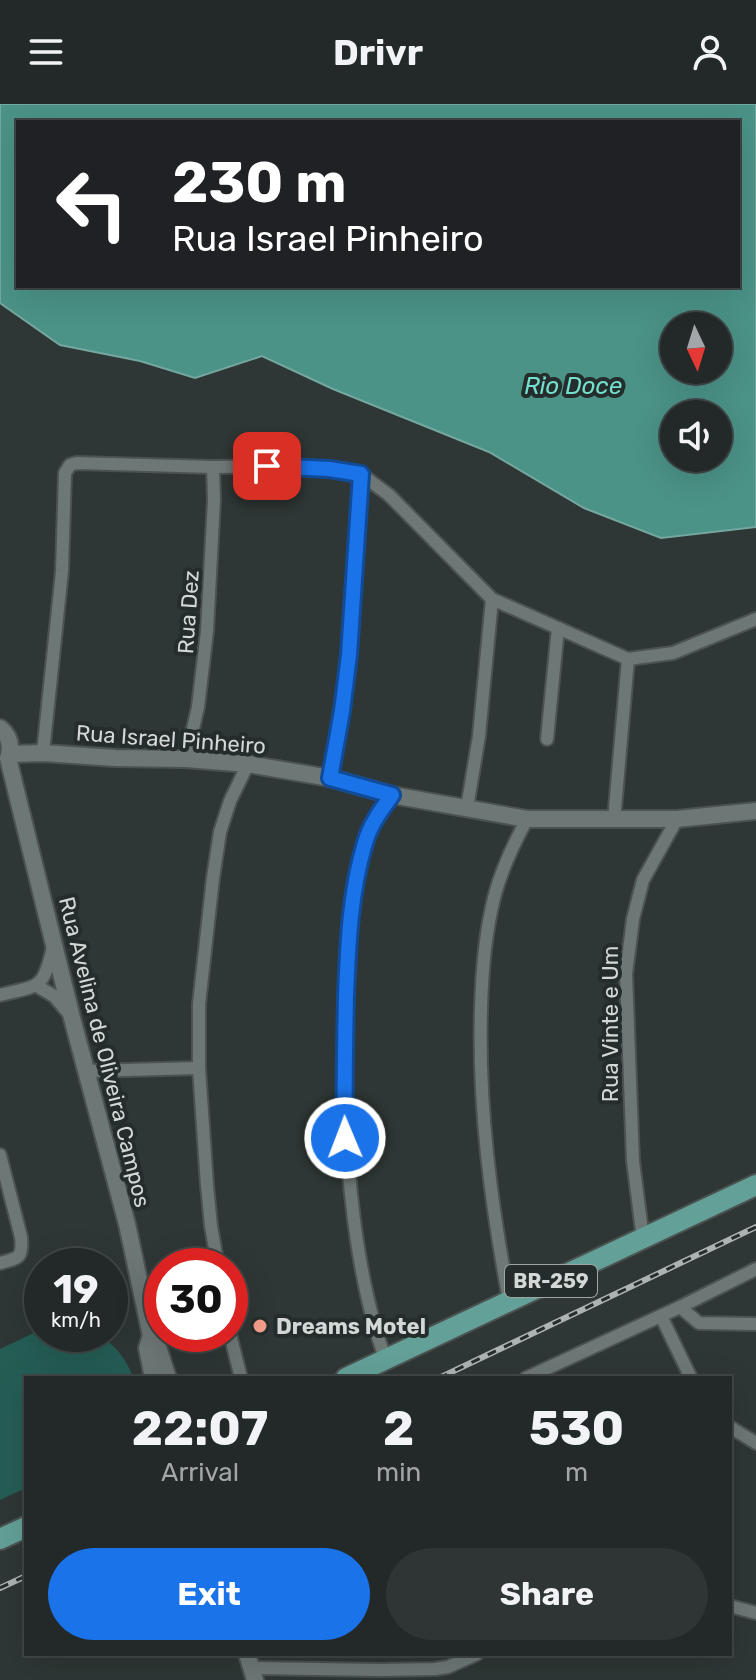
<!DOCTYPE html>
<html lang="en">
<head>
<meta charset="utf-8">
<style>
  :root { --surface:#222928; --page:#2e3534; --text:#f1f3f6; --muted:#a2a6a8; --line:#3f4545; --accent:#1a73e8 }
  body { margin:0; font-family:Rubik,sans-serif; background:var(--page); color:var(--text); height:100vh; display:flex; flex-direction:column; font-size:30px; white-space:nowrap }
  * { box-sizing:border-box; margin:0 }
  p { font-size:26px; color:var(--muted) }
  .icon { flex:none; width:44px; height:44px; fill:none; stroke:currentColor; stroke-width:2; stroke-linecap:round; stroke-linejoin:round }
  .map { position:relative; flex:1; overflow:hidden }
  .details { position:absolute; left:24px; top:1272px; width:708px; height:280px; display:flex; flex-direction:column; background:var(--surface); border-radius:0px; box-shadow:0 8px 32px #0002,0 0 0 2px var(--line) }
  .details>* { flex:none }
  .top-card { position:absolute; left:16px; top:16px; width:724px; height:168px; border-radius:0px; box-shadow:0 8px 32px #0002,0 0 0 2px var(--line); background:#202124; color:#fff; overflow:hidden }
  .needle { width:52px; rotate:176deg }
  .tools { position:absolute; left:660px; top:208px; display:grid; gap:16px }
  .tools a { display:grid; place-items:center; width:72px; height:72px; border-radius:50%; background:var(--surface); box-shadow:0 8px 32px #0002,0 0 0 2px var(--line); font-size:40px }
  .speed { position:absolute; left:24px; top:1144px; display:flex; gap:16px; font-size:40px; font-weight:700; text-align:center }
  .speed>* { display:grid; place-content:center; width:104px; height:104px; border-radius:50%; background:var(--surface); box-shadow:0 8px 32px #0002,0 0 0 2px var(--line); line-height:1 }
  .speed small { font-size:20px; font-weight:400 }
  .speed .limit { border:12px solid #d22; background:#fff; color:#111 }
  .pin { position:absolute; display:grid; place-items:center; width:68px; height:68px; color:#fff; margin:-34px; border-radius:16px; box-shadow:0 4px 12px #0006 }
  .me { position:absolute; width:88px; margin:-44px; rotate:359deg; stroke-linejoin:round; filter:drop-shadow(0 0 6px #0008) }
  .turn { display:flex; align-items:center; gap:28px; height:168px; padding:0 24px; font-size:36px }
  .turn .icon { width:104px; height:104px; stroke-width:2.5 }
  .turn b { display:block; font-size:56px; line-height:68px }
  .eta { display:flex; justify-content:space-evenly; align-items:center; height:136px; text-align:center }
  .eta b { font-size:48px; font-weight:700; line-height:56px }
  .cta { display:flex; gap:16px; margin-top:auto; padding:16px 24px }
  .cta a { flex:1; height:92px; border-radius:48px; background:var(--accent); color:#fff; font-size:32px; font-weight:700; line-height:92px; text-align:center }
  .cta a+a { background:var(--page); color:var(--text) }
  header { display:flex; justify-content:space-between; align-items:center; height:104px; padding:0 24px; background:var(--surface); font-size:36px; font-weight:700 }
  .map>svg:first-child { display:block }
  .green { fill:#255d55 }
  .water { fill:#4b9287; stroke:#74a79f; stroke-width:2; fill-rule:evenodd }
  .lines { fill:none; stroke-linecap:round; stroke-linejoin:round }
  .minor-casing { stroke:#4b5251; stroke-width:16 }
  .tertiary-casing { stroke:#4b5251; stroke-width:20 }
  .primary-casing { stroke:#4b5251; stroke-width:24 }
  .minor { stroke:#6d7775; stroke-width:12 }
  .tertiary { stroke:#6d7775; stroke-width:16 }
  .primary { stroke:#63a097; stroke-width:20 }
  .rail-casing { stroke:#adb3b2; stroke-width:6 }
  .rail { stroke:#242d2b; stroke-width:3; stroke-dasharray:9; stroke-linecap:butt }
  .route-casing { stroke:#114b97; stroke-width:20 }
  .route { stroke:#1a73e8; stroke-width:14 }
  .poi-dot { fill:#f49d8b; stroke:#242d2b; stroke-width:3 }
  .labels { text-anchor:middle; stroke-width:8; stroke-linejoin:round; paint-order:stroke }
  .shield { fill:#242d2b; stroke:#9ea5a3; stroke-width:2 }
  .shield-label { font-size:20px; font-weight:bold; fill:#d3d8d7 }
  .street-label { font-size:22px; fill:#d3d8d7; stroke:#242d2b }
  .poi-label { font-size:22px; font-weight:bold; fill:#d3d8d7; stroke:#242d2b; text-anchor:start }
  .water-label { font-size:24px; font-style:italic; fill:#73e0cf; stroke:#242d2b }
</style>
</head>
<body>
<header><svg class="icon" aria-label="menu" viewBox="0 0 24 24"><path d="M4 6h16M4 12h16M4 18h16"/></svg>Drivr<svg class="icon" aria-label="person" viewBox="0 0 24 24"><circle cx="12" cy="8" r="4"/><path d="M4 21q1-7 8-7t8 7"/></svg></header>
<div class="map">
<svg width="756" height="1576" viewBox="0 0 756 1576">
  <rect width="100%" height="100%" fill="#2e3735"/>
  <path class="green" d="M 42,1225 L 42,1230 L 98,1230 C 115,1241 127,1255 133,1274 L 26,1274 L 26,1384 L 0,1396 L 0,1245 Z"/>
  <path class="water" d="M 0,0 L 756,0 L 756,423 L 661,434 L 584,404 L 489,348 L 333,285 L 262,252 L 195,274 L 140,257 L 60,241 L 0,199 ZM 18,18 L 738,18 L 738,182 L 18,182 ZM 674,222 L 718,222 L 718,266 L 674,266 ZM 674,310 L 718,310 L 718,354 L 674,354 Z"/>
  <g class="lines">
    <g class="minor-casing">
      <g id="minor">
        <polyline points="547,635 558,524"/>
        <polyline points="43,649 62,467 65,369 70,361 77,359 213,363 294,362 329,365 361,370 389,391 492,495 628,555 673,549 756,515"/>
        <polyline points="186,655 198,603 207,527 214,396 213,363"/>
        <polyline points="330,674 342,607 349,551 361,370"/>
        <polyline points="467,704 479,632 492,495"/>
        <polyline points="614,716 628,555"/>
        <polyline points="37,882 54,892 70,911"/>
        <path d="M 0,891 C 40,881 43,886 53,843"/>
        <polyline points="88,967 199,964"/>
        <path d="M 0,1051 L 21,1133 C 23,1154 19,1154 0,1159"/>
        <polyline points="643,1135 633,1057 626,870 633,815 643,776 677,715"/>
        <polyline points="218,1162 211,1122 207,1081 199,964 199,900 213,774 220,728 230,697 248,660"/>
        <path d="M 509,1196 C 491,1100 478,1002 481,904 C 482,868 485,830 494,794 C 501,766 513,741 527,715"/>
        <polyline points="680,1203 699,1219 756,1220"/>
        <polyline points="661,1212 691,1274"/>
        <polyline points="230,1230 241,1274"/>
        <path d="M 386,1256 C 372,1220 364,1181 358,1144 C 345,1062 344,989 346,907 C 347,851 348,792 365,738 C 371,721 382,706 392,691"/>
        <polyline points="526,1274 680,1203 756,1165"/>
        <polyline points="730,1323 756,1339"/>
        <polyline points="730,1502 756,1509"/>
        <polyline points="251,1564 379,1566 435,1565 448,1563 477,1550"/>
      </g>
    </g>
    <g class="tertiary-casing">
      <g id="tertiary">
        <path d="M 0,624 C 10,632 12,642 8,654 L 72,914 L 127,1120 L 151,1232 L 158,1243 L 168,1274"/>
        <polyline points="10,650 43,649 115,654 186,655 248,660 330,674 392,691 527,715 677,715 756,707"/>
        <polyline points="151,1232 147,1244 153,1274"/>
        <polyline points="247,1550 255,1576"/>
      </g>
    </g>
    <g class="primary-casing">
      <g id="primary">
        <polyline points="346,1274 756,1081"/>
        <polyline points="0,1435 26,1423"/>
      </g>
    </g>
    <use href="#minor" class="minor"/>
    <use href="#tertiary" class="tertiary"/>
    <use href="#primary" class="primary"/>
    <g class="rail-casing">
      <g id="rail">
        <polyline points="439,1274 756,1123"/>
        <polyline points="0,1484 26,1472"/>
      </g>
    </g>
    <use href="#rail" class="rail"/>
  </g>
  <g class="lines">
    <g class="route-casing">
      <path id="route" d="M 267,362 L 329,365 L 361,370 L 349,551 L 342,607 L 330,674 L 392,691 C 381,706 370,721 365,739 C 350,788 348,841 346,892 C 345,939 344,986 345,1034"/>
    </g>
    <use href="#route" class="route"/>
  </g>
  <circle class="poi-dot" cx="260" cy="1222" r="8"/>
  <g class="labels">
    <rect class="shield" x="505" y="1161" width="92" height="32" rx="6"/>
    <g class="shield-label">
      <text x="551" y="1184">BR-259</text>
    </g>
    <g class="street-label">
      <text transform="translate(188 508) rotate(-86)" y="8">Rua Dez</text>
      <text transform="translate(171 635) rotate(4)" y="8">Rua Israel Pinheiro</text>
      <text transform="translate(610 920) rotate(-90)" y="8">Rua Vinte e Um</text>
      <text transform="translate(105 948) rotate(76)" y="8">Rua Avelina de Oliveira Campos</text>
    </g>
    <g class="poi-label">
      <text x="276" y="1230">Dreams Motel</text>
    </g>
    <g class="water-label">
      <text x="573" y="290">Rio Doce</text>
    </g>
  </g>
</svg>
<div class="tools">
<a><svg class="needle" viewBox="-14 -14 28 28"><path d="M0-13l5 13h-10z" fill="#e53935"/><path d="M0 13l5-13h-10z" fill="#a2a6a8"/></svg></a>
<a><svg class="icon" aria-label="sound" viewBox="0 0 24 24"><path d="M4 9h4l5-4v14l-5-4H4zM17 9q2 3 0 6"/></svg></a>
</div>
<div class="speed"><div>19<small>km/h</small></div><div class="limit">30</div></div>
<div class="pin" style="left:267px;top:362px;background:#d93025"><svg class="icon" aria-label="arrive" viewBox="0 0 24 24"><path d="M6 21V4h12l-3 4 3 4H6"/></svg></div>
<svg class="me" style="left:345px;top:1034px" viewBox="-20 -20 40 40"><circle r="17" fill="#1a73e8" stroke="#fff" stroke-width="3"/><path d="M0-11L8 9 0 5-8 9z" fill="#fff"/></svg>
<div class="top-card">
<div class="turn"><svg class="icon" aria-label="left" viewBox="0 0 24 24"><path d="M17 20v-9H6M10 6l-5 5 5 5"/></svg><div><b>230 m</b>Rua Israel Pinheiro</div></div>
</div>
<section class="details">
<div class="eta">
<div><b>22:07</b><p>Arrival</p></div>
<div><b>2</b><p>min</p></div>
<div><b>530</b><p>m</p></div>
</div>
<div class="cta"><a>Exit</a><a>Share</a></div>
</section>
</div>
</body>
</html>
